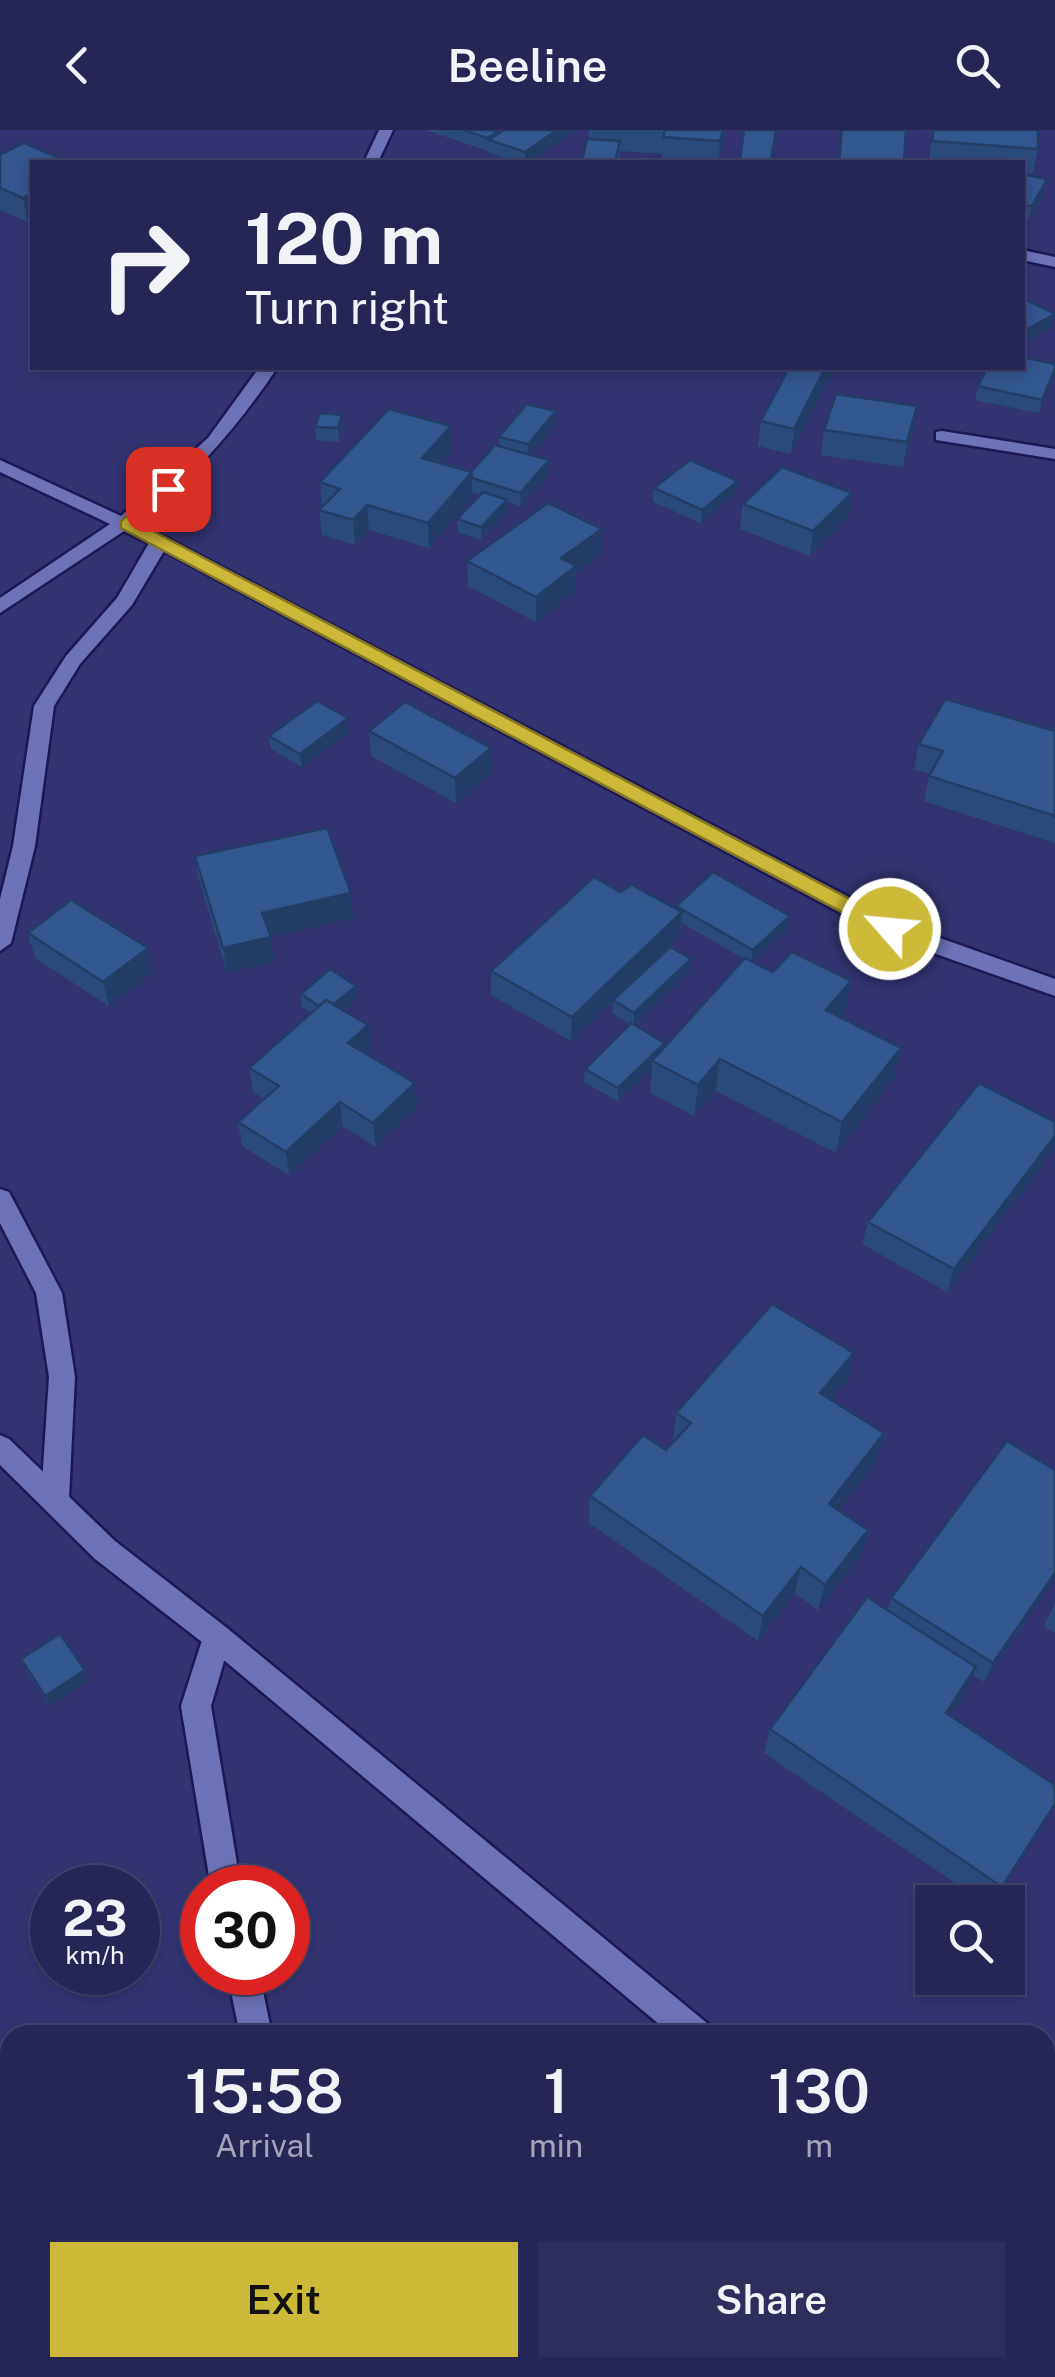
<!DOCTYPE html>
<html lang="en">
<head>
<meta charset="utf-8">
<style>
  :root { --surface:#262656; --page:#2e2e5c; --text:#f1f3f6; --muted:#a4a5b9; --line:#42436c; --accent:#cdb938 }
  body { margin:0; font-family:"Public Sans",sans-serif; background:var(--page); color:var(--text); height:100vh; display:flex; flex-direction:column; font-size:38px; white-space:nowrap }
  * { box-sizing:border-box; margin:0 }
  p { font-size:32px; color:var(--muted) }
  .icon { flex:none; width:55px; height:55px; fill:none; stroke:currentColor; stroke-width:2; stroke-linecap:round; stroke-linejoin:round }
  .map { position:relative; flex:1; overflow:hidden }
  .details { position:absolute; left:0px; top:1895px; width:1055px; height:352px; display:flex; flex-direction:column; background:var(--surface); border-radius:30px 30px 0 0; box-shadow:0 5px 15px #0003,0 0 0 2px var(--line) }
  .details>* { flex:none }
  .hud { position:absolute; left:30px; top:30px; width:995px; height:210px; border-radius:0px; box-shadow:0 5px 15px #0003,0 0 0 2px var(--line); background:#262656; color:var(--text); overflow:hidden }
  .fabs { position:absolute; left:915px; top:1755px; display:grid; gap:20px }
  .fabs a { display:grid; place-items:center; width:110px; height:110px; border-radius:0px; background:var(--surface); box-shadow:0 5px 15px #0003,0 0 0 2px var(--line); font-size:50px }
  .speed { position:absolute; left:30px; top:1735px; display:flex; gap:20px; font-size:50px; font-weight:700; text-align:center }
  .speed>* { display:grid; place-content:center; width:130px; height:130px; border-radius:50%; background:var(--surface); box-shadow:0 5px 15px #0003,0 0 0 2px var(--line); line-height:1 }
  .speed small { font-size:25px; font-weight:400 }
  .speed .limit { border:15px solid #d22; background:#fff; color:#111 }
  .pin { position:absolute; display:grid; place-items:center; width:85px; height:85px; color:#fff; margin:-42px; border-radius:20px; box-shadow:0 5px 15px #0006 }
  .me { position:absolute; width:110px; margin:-55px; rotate:297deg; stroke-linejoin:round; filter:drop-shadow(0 0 8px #0008) }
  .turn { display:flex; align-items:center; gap:35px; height:210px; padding:0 50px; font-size:45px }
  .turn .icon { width:130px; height:130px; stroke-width:2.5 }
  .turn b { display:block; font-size:70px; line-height:85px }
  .eta { display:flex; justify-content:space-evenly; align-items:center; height:170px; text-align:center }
  .eta b { font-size:60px; font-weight:600; line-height:70px }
  .action { display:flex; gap:20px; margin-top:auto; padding:20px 50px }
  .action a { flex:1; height:115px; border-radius:0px; background:var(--accent); color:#111; font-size:40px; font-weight:600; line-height:115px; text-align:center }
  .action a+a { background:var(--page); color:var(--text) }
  header { display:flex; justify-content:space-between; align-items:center; height:130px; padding:0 50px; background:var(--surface); font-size:45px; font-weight:600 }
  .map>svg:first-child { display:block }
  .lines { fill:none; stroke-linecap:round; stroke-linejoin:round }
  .minor-casing { stroke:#1d1755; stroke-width:5 }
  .tertiary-casing { stroke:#1d1755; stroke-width:5 }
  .minor { fill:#6e72b8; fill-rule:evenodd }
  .tertiary { fill:#6e72b8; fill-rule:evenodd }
  .wall { fill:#2c4b7d; fill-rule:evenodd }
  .shaded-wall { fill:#243d66 }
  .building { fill:#335791; stroke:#243d66; stroke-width:2.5 }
  .route { fill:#cdb938; stroke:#857824; stroke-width:2.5 }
</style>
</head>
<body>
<header><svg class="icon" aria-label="back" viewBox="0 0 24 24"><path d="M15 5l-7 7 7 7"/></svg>Beeline<svg class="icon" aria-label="search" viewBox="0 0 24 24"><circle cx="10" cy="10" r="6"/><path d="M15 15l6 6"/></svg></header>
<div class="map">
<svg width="1055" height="2247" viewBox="0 0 1055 2247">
  <rect width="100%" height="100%" fill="#333373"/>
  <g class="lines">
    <g class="minor-casing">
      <g id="minor">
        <polygon points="379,0 393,0 378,32 364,32"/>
        <polygon points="1022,120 1055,127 1055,137 1022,130"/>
        <path d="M 259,238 L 277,238 C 237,298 193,348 136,392 L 898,793 L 1055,849 L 1055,866 L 882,805 L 164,421 L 132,475 L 80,534 L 54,576 L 35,716 L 11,813 L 0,821 L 0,769 L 13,716 L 34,576 L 66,526 L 117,468 L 149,413 L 124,401 L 0,483 L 0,468 L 110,394 L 0,342 L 0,330 L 121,386 L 208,308 Z"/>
        <polygon points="942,301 1055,319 1055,329 936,310 936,302"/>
        <polygon points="0,1059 9,1062 62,1163 75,1247 69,1368 65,1376 55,1380 45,1376 41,1368 49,1247 36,1163 0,1093"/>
        <polygon points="217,1494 227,1498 231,1507 211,1576 241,1758 211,1758 181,1576 203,1507 207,1498"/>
        <polygon points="227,1842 259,1842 272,1905 240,1905"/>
        <polygon points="302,2238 336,2238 337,2247 301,2247"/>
      </g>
    </g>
    <g class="tertiary-casing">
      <g id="tertiary">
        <polygon points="0,1305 9,1309 115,1411 227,1498 708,1894 713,1905 672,1905 207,1516 95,1429 0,1335"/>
        <polygon points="1045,2169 1055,2173 1055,2211 1045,2207"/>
      </g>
    </g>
    <use href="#minor" class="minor"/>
    <use href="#tertiary" class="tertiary"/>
  </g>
  <g class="wall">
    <polygon points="426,0 491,0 497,5 575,0 530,32 516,32 489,23 489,20 488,21"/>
    <polygon points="589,0 726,0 719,32 662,31 662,24 620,21 618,32 582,32 587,9 589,9"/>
    <polygon points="744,0 776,0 772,32 739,32"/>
    <polygon points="918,0 1038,0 1038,19 1033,43 1022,43 1022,32 929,32 932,1"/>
    <polygon points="24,13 28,92 0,80 0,25"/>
    <polygon points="1022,44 1047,49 1045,62 1029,89 1022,88"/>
    <polygon points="1055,234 1054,248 1039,283 975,270 978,256"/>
    <polygon points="832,243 791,324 758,316 761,291"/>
    <polygon points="556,281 556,294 531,325 549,344 521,376 507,372 507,383 481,410 458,402 457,389 481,365 472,362 472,367 429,418 369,400 355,415 322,405 319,380 322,377 320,352 451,296 452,321 440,333 471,342 500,316 499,307"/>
    <polygon points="342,285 343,299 339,312 316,310 315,297"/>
    <polygon points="824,300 913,301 903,337 821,325"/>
    <polygon points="738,351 736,364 701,393 653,372 654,358"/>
    <polygon points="852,363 848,388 810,426 740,399 743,374"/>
    <polygon points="601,424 576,442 576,461 536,492 468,456 467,431"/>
    <polygon points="369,601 492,643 456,673 371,626"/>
    <polygon points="1055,601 1055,713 924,671 930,644 914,639 919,614"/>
    <polygon points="349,602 302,637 271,619 269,606"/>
    <polygon points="195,726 351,763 353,788 270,807 274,832 227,842 199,750"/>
    <path d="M 620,762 L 676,778 L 676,776 L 788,799 L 753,832 L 773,842 L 851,851 L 845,882 L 841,888 L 901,918 L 894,949 L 836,1023 L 716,961 L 694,986 L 650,963 L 652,938 L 618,971 L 584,952 L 585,939 L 630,894 L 612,883 L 613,871 L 571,911 L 491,865 L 491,841 ZM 682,793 L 744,829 L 665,917 L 634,895 L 690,842 L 647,838 L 680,806 Z"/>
    <polygon points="28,803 153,842 109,876 35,828"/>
    <polygon points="301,864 357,869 344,880 368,895 370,919 365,924 415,953 417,977 376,1017 343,996 289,1045 242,1016 238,992 265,969 253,962 249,938 312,883 302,877"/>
    <polygon points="1055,1019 947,1162 862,1114 868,1092"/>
    <polygon points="854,1223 847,1252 831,1270 877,1331 838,1380 868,1400 861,1427 818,1480 795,1463 758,1511 589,1393 590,1366 666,1320 673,1311 676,1283"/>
    <polygon points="1055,1340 1055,1449 984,1552 973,1545 966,1562 950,1586 1055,1675 994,1772 983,1772 764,1623 770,1599 887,1480 891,1468"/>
    <polygon points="1055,1473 1055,1503 1044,1496"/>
    <polygon points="21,1529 89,1550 50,1576 26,1540"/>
  </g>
  <g class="shaded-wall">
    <polygon points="557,0 575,0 530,32 525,32 525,22"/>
    <polygon points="723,0 726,0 719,32 720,11"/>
    <polygon points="1047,49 1045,62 1029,89 1032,76"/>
    <polygon points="32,63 32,90 28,92 23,68"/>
    <polygon points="1055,184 1052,197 1022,214 1022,202"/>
    <polygon points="825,238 833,238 832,243 791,324 794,299"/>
    <polygon points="1055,239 1054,248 1039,283 1042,270"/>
    <polygon points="917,276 913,301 903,337 907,312"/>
    <polygon points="556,281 556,294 528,328 528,314"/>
    <polygon points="342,285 343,299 339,312 338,298"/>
    <polygon points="451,296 452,321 423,353 422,328"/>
    <polygon points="549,330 549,344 521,376 520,363"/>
    <polygon points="472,342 472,367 429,418 428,393"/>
    <polygon points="738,351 736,364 701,393 702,380"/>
    <polygon points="852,363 848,388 810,426 813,401"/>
    <polygon points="507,370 507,383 481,410 481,397"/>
    <polygon points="367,375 369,400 355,415 353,390"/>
    <polygon points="602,399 601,424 576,442 576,461 536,492 536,467 561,428"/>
    <polygon points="348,588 349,602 302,637 300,624"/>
    <polygon points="491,618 492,643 456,673 455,648"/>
    <polygon points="351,763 353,788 266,808 262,783"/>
    <polygon points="682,782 680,806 571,911 572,887"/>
    <polygon points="790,786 788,799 751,834 753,820"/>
    <polygon points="271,807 274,832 227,842 223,818"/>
    <polygon points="148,818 153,842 109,876 103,852"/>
    <polygon points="691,829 690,842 634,896 634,883"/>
    <polygon points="851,851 845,882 820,912 826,880"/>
    <polygon points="356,856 357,869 328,893 327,880"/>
    <polygon points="368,895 370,919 351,937 348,913"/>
    <polygon points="665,913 664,926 652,931 652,938 618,971 618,958"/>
    <polygon points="901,918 894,949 836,1023 842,992"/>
    <polygon points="720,929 716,961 694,986 698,955"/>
    <polygon points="415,953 417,977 376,1017 373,993"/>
    <polygon points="340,972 343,996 289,1045 286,1022"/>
    <polygon points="1055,1006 1055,1019 947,1162 954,1139"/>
    <polygon points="854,1223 847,1252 813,1291 820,1263"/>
    <polygon points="884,1303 877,1331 822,1401 829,1374"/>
    <polygon points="868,1400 861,1427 818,1480 825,1455"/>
    <polygon points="801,1437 795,1463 758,1511 763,1486"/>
    <polygon points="1055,1443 1055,1449 984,1552 993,1533"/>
    <polygon points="976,1537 966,1562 936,1607 946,1583"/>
    <polygon points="85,1540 89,1550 50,1576 45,1566"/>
    <polygon points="1055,1675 994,1772 1002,1757"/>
  </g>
  <g class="building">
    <polygon points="463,0 491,0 497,2 487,8"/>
    <polygon points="504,0 557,0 525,22 489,10"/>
    <polygon points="665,0 723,0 720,11 663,7"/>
    <polygon points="744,0 776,0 771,31 740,29"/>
    <polygon points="842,0 906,0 904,32 839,32"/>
    <polygon points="934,0 1038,0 1038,19 932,11"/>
    <polygon points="587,9 620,11 615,32 582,31"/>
    <polygon points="24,13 69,32 32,32 32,63 23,68 0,58 0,25"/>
    <polygon points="1022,44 1047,49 1032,76 1022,75"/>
    <polygon points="1022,168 1055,184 1022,202"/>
    <polygon points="1022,227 1055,234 1055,239 1042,270 978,256 987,238 1022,238"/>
    <polygon points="789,238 825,238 794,299 761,291"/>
    <polygon points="836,264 917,276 907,312 824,300"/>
    <polygon points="527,274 556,281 528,314 499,307"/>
    <polygon points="389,279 451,296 422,328 472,342 428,393 367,375 353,390 319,380 340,359 320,352"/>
    <polygon points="320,283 342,285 338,298 315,297"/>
    <polygon points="495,315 549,330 520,363 472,348 471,342"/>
    <polygon points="690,330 738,351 702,380 654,358"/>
    <polygon points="782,337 852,363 813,401 743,374"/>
    <polygon points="483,362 507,370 481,397 457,389"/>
    <polygon points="548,373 602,399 561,428 576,436 536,467 467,431"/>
    <polygon points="945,569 1055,601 1055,686 929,646 943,621 919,614"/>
    <polygon points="317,571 348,588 300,624 269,606"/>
    <polygon points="405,572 491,618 455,648 369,601"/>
    <polygon points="327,698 351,763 262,783 271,807 223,818 195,726"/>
    <polygon points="713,742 790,786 753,820 676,776"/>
    <polygon points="594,747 620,762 632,755 682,782 572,887 491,841"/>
    <polygon points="71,770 148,818 103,852 28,803"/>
    <polygon points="670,817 691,829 634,883 613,870"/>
    <polygon points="792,822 851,851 826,880 901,918 842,992 720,929 698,955 652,931 745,828 773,842"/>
    <polygon points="330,839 356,856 334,874 326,870 319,876 301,864"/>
    <polygon points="326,870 368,895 348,913 415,953 373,993 340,972 286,1022 238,992 279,956 249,938"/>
    <polygon points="631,893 665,913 618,958 585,939"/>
    <polygon points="979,953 1055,992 1055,1006 954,1139 868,1092"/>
    <polygon points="772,1174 854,1223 820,1263 884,1303 829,1374 868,1400 825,1455 801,1437 763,1486 590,1366 643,1305 666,1320 691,1293 676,1283"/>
    <polygon points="1007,1311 1055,1340 1055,1443 993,1533 891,1468"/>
    <polygon points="867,1467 976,1537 946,1583 1055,1655 1055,1674 1002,1757 770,1599"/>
    <polygon points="60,1504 85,1540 45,1566 21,1529"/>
  </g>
  <polygon class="route" points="162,355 177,359 138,393 897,794 897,804 883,804 121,398 121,391"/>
</svg>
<div class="fabs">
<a><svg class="icon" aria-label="search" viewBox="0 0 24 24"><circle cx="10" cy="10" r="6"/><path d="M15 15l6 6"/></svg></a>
</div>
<div class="speed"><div>23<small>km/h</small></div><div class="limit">30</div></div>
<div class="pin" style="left:168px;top:359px;background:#d93025"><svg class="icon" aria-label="arrive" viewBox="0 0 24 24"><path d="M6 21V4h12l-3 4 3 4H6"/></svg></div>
<svg class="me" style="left:890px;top:799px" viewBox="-20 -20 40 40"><circle r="17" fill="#cdb938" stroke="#fff" stroke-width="3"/><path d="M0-11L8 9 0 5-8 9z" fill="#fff"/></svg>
<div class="hud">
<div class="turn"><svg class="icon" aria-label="right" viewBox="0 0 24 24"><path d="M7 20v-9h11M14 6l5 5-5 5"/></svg><div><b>120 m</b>Turn right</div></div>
</div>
<section class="details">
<div class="eta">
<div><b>15:58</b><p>Arrival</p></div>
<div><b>1</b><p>min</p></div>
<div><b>130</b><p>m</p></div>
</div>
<div class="action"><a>Exit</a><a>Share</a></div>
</section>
</div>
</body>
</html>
